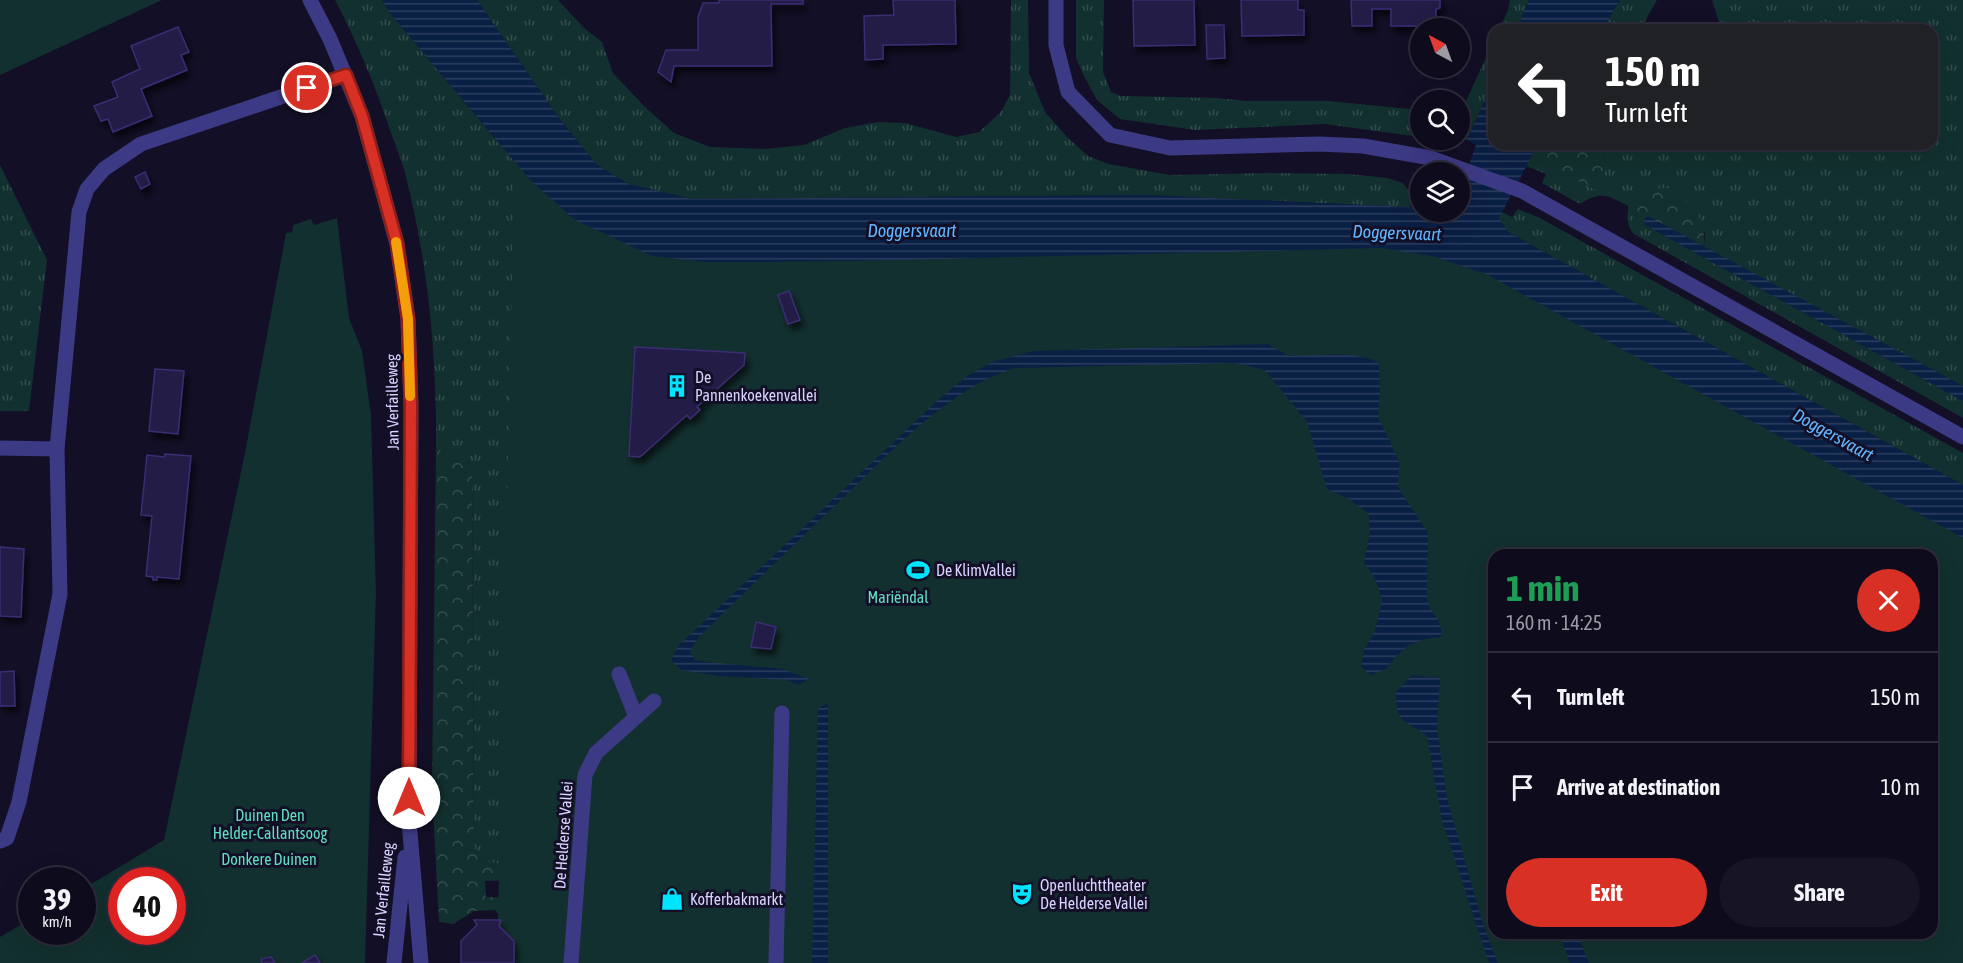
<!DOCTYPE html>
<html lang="en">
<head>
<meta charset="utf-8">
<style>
  :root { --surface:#0e0b1c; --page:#171425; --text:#f1f3f6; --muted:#9b9ba3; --line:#2e2b3b; --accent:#d93025 }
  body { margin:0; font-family:"Asap Condensed",sans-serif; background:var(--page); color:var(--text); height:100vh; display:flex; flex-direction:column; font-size:22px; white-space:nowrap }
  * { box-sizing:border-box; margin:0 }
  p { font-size:20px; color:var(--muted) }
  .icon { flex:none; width:33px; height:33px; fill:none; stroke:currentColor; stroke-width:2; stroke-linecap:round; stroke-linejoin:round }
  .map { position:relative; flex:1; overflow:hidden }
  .sheet { position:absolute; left:1488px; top:549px; width:450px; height:390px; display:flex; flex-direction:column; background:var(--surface); border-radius:18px; box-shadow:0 6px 24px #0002,0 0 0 2px var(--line) }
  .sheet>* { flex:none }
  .top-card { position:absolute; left:1488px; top:24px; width:450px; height:126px; border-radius:18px; box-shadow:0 6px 24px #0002,0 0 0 2px var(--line); background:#202124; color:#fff; overflow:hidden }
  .needle { width:39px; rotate:319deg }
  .fabs { position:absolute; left:1410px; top:18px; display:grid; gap:12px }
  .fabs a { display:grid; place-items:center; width:60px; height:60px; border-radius:50%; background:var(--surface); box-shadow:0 6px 24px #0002,0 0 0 2px var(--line); font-size:30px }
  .speed { position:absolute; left:18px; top:867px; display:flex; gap:12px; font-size:30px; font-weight:700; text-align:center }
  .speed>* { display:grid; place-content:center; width:78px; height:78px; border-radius:50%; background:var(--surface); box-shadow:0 6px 24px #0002,0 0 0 2px var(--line); line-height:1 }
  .speed small { font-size:15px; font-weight:400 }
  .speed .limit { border:9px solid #d22; background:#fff; color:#111 }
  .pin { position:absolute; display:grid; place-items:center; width:51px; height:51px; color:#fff; margin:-26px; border:3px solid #fff; border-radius:50%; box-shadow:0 2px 6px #0007 }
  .me { position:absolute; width:66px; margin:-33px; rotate:0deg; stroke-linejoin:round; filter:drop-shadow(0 0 4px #0008) }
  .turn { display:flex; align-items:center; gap:21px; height:126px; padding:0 18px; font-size:27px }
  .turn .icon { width:78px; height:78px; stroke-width:2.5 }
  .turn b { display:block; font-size:42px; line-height:51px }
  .round { display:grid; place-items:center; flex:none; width:63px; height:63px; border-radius:32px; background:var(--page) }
  .head { display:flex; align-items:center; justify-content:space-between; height:102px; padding:0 18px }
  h1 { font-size:36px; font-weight:700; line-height:45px; color:#1e9e55 }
  .primary-button { display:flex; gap:12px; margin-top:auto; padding:12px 18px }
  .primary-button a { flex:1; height:69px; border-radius:36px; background:var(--accent); color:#fff; font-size:24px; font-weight:700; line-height:69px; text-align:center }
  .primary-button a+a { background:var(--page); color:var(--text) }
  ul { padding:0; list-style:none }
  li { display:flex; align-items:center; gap:18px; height:90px; padding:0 18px; border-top:2px solid var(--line) }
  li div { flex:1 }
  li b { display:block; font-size:22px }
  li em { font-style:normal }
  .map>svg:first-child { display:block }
  .grass { fill:url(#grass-tufts) }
  .forest { fill:url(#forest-crowns) }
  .green { fill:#12302f; fill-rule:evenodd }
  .water { fill:url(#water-rules) }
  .building { fill:#241b47; stroke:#3b2d73; stroke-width:1.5; filter:url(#shadow) }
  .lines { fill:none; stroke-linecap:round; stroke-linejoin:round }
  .minor { stroke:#3d3a85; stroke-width:15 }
  .route-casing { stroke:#8d1f18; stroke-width:15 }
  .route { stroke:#d93025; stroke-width:10 }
  .slow { stroke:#f59e0b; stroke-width:10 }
  .labels { text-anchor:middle; stroke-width:6; stroke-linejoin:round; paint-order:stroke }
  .poi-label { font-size:16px; fill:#d9d4ff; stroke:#130f26; text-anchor:start }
  .street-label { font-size:16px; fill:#d9d4ff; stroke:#130f26 }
  .park-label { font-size:16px; fill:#5fe0c0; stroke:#130f26 }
  .water-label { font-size:18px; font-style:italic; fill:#62b6ff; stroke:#130f26 }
</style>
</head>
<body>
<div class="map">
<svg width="1963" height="963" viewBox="0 0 1963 963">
  <defs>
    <pattern id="grass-tufts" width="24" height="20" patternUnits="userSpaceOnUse" patternTransform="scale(1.5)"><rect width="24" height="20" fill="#12302f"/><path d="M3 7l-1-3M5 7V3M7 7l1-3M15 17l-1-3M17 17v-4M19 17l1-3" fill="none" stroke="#344d4e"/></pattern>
    <pattern id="forest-crowns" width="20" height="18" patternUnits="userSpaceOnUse" patternTransform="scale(1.5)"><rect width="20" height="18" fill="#12302f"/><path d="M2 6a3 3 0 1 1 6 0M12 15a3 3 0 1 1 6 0" fill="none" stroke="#344d4e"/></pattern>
    <pattern id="water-rules" width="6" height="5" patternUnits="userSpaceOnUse" patternTransform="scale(1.5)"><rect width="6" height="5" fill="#0a1f44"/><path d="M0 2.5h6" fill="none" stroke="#2d3f60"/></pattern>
    <filter id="shadow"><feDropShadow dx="3.5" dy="6" stdDeviation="3" flood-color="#0009"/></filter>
  </defs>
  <rect width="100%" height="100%" fill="#130f26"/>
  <g class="grass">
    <path d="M 335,0 L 382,0 L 389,12 L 530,180 L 508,866 L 480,860 L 474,846 L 472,469 L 436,448 C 437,356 428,262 405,173 C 401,158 395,144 390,130 C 375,85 357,42 335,0 Z"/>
    <polygon points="477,0 558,0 584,28 602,42 613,73 644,106 674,133 710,147 765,149 804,145 845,128 878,122 905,123 956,137 979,132 1000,113 1010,95 1011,0 1028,0 1029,73 1045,112 1068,138 1088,156 1109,164 1170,175 1268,173 1349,174 1387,178 1403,183 1412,196 1410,207 1145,195 692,199 628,184 596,164 559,118"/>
    <polygon points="1076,0 1104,0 1103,72 1111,92 1121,96 1217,98 1246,101 1328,101 1420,110 1420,137 1325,124 1195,130 1120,119 1097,100 1084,76 1076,58"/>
    <polygon points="1510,0 1529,0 1516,30 1499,30 1508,10"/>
    <polygon points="1620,0 1657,0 1640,30 1602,30"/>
    <path d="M 1712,0 L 1963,0 L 1963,386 L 1704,247 L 1705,233 L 1629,206 L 1648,216 L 1644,220 L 1645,225 L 1963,401 L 1963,418 L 1634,234 C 1626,226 1628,216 1628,206 C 1607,195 1601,191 1580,204 L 1542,183 L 1546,174 L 1526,166 L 1531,156 L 1605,194 L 1605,163 L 1601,144 L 1634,144 L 1648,151 L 1668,148 L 1673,144 L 1728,144 L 1736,148 L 1739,144 L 1932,144 L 1932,30 L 1717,30 L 1719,22 Z"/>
    <polygon points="1494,40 1494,80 1467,140 1460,138 1460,114"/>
    <polygon points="0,165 47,260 29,411 0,411"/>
    <polygon points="1518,209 1540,218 1963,453 1963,485 1508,232 1498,218 1502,212 1512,217"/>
  </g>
  <g class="forest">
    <polygon points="1538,144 1601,144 1605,163 1605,195 1531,156"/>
    <path d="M 1667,188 C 1693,206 1706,213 1704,247 L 1628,206 L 1650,189 Z"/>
    <polygon points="436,448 472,468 474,846 480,860 508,866 523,880 485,881 486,897 520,898 505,920 495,910 474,911 453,924 439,922 432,790"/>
  </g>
  <g class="green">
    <polygon points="0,0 162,0 0,75"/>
    <path d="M 515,138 L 621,226 L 1444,242 L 1963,518 L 1963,963 L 497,963 ZM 1494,555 L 1932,555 L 1932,933 L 1494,933 Z"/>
    <path d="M 337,218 L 349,318 L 362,351 L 371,415 L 376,593 L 365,963 L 0,963 L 0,937 L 31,919 L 32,932 L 82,932 L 83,889 L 164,840 L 245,453 L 286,233 L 292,232 L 293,225 L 311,219 L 314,225 ZM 122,880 L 172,880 L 172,932 L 122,932 Z"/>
  </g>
  <g class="water">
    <polygon points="382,0 477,0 559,118 596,164 628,184 692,199 1145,195 1410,207 1420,208 1420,212 1460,212 1460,191 1476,145 1467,140 1494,80 1494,144 1538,144 1499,218 1508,232 1963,485 1963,538 1486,274 1432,256 1380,248 901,260 766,262 705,262 652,256 575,220 530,180 389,12"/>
    <polygon points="1529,0 1620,0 1602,30 1516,30"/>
    <polygon points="1648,216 1963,386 1963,401 1645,225 1644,220"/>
    <path d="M 1268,344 L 1289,356 L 1343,354 L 1368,358 L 1379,363 L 1380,390 L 1378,418 L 1390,441 L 1399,462 L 1398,487 L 1428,533 L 1427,595 L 1429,607 L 1438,620 L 1441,628 L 1441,637 L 1425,639 L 1409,645 L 1395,657 L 1386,669 L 1371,675 L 1361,667 L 1364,650 L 1375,631 L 1382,600 L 1376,581 L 1364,562 L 1370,533 L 1369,514 L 1349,499 L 1327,489 L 1307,422 L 1265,370 L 1236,363 L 1015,368 C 949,389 897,446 848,493 C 804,535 760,578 716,620 L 698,638 L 690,652 L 696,661 L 783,669 L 809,679 L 798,685 L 787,680 L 719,676 L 681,670 L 671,660 L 678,646 L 938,400 L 967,376 L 992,362 L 1034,351 Z"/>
    <path d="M 1412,675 L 1440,678 L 1437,727 L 1447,798 L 1482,921 L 1498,963 L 1489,963 L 1442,821 L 1427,736 C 1404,719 1396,724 1396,692 Z"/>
    <polygon points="828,703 828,963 812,963 818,709"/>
    <polygon points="1559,933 1577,933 1589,963 1570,963"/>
  </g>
  <g class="building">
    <polygon points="719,0 803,0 803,4 771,4 772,66 674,66 671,82 658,72 666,50 698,50 698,17 703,3 719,3"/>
    <polygon points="893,0 955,0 956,44 883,45 883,59 865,60 864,16 894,15"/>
    <polygon points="1133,0 1194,0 1195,45 1134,46"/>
    <polygon points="1241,0 1298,0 1298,10 1304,10 1304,35 1242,36"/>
    <polygon points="1351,0 1440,0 1440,8 1436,9 1436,26 1391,26 1391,9 1372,9 1372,26 1352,26"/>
    <polygon points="1206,25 1224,25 1225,58 1207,59"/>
    <polygon points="178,27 189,52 181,55 187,70 141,89 152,116 113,132 108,119 101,121 94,106 118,97 112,82 140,69 131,46"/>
    <polygon points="145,172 150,184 141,189 135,177"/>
    <polygon points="789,291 800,320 788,324 778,295"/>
    <polygon points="635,347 745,353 744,365 697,407 700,410 690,419 687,415 640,457 629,456"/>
    <polygon points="155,369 184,371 178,434 149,431"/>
    <polygon points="165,454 191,456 179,579 157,577 157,580 153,580 153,577 146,576 152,516 141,515 147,455 164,457"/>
    <polygon points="0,547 24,549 21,617 0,616"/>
    <polygon points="756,622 776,627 771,649 751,647"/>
    <polygon points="14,671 15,706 0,706 0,672"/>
    <polygon points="474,920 501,920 499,926 514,941 514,963 461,963 461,941 477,925"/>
    <polygon points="315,955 320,963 302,963"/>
    <polygon points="271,957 275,963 262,963 261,959"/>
  </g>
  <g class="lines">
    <g class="minor">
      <polyline points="310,0 330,39 362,116 397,244 408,319 411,406 409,821 421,963"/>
      <polyline points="1056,0 1056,45 1068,92 1110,135 1170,148 1319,144 1363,146 1431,158 1522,191 1963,437"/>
      <polyline points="0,448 57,449"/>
      <polyline points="619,674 636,717"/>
      <polyline points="0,841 7,838 19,802 60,594 57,449 79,212 87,189 104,169 141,144 346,75"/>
      <polyline points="394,963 405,857"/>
      <polyline points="571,963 585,775 596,753 654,701"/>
      <polyline points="776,963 782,713"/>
    </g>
  </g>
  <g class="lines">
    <g class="route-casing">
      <polyline id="route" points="307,88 346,75 362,116 397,243 408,319 411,406 409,798"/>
    </g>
    <use href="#route" class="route"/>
    <polyline class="slow" points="396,242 408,319 410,396"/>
  </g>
  <defs>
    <g id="building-bare" transform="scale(1.8)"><path d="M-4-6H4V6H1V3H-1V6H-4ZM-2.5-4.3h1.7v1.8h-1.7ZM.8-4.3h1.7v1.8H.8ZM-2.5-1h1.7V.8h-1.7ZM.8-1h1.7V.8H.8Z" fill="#00e5ff" stroke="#130f26" stroke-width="2.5" paint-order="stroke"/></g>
    <g id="stadium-bare" transform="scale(1.8)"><path d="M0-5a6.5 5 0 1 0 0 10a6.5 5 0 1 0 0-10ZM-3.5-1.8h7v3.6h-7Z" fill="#00e5ff" stroke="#130f26" stroke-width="2.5" paint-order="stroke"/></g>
    <g id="theatre-bare" transform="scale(1.8)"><path d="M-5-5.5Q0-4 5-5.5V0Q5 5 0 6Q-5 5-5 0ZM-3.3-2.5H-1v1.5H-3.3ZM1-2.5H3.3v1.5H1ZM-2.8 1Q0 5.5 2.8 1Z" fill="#00e5ff" stroke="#130f26" stroke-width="2.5" paint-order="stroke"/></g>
    <g id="shop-bare" transform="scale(1.8)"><path d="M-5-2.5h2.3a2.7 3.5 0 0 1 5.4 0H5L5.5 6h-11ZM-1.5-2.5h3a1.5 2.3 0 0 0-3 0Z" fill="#00e5ff" stroke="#130f26" stroke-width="2.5" paint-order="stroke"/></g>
  </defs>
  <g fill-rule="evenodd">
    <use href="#building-bare" x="677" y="386"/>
    <use href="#stadium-bare" x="918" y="570"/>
    <use href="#theatre-bare" x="1022" y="894"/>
    <use href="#shop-bare" x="672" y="899"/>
  </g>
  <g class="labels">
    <g class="poi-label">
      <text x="695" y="383">De<tspan x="695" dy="18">Pannenkoekenvallei</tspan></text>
      <text x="936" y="576">De KlimVallei</text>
      <text x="1040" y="891">Openluchttheater<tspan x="1040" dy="18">De Helderse Vallei</tspan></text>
      <text x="690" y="905">Kofferbakmarkt</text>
    </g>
    <g class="street-label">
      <text transform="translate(392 402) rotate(-91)" y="6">Jan Verfailleweg</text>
      <text transform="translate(563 835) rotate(-86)" y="6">De Helderse Vallei</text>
      <text transform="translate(383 890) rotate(-84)" y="6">Jan Verfailleweg</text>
    </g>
    <g class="park-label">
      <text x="898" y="603">Mariëndal</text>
      <text x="270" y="821">Duinen Den<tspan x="270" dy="18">Helder-Callantsoog</tspan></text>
      <text x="269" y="865">Donkere Duinen</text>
    </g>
    <g class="water-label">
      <text x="912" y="237">Doggersvaart</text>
      <text transform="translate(1397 233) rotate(2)" y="6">Doggersvaart</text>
      <text transform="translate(1833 435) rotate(29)" y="6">Doggersvaart</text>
    </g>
  </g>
</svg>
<div class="fabs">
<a><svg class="needle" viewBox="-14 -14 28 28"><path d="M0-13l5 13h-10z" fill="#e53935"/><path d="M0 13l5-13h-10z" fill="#9b9ba3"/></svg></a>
<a><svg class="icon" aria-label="search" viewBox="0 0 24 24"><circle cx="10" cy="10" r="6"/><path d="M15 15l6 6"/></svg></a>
<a><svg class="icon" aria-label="layers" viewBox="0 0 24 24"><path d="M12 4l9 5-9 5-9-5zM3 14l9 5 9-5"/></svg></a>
</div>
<div class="speed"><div>39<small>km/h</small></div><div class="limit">40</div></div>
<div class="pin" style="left:307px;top:88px;background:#d93025"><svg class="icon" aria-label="arrive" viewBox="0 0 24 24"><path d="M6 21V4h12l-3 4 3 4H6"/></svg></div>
<svg class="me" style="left:409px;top:798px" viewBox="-20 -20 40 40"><circle r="19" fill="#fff"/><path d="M0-13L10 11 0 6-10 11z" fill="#d93025"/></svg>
<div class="top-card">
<div class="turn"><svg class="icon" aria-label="left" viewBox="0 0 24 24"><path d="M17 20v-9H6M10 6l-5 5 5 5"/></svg><div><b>150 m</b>Turn left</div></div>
</div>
<section class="sheet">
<div class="head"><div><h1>1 min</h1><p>160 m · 14:25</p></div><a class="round" style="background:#d93025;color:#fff"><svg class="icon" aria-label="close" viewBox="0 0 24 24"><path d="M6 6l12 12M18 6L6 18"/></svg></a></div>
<ul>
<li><svg class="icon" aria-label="left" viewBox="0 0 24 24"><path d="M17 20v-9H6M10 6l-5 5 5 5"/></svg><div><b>Turn left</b></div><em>150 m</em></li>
<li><svg class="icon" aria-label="arrive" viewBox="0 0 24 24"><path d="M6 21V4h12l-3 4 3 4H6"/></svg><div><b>Arrive at destination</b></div><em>10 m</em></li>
</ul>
<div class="primary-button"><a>Exit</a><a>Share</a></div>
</section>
</div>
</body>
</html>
